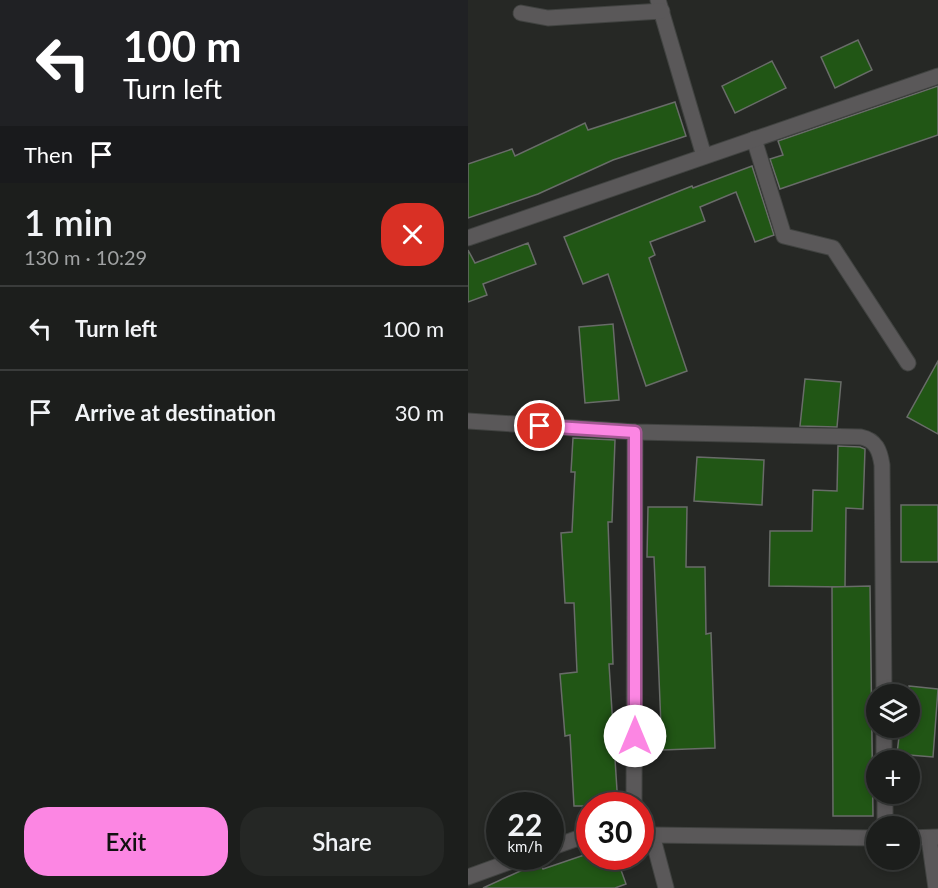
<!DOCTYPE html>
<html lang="en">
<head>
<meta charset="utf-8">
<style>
  :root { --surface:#1c1e1c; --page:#252725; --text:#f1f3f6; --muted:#a0a2a3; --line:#3a3c3b; --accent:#fc86e3 }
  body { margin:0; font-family:Lato,sans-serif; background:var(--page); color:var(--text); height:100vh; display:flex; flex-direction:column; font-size:22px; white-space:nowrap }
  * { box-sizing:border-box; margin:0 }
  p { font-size:20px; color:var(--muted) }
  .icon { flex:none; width:33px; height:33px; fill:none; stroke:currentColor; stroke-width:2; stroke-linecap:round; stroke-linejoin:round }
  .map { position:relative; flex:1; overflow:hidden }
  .details { display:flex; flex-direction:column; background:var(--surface); width:468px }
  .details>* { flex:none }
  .banner { background:#202124; color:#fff; overflow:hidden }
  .buttons { position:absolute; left:398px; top:684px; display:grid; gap:12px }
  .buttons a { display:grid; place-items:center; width:54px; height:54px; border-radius:50%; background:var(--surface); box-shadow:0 3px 9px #0003,0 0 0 2px var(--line); font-size:30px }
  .speed { position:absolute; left:18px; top:792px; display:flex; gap:12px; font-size:30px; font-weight:700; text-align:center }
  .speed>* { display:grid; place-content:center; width:78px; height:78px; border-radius:50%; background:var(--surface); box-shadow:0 3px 9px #0003,0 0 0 2px var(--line); line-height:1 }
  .speed small { font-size:15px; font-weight:400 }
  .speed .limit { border:9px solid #d22; background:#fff; color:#111 }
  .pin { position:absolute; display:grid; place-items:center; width:51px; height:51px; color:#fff; margin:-26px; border:3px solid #fff; border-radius:50%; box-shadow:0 2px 6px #0007 }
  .me { position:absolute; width:66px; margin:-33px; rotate:0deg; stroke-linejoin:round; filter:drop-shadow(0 0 4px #0008) }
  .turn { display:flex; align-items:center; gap:21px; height:126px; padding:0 24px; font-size:27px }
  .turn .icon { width:78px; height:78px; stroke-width:2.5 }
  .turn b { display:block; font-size:42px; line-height:51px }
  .then { display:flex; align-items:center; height:57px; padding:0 24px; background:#0003; gap:12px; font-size:22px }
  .round { display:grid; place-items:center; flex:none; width:63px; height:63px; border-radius:24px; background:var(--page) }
  .headline { display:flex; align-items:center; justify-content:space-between; height:102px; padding:0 24px }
  h1 { font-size:36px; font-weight:600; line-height:45px }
  .button { display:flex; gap:12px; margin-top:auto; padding:12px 24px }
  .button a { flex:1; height:69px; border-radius:24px; background:var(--accent); color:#111; font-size:24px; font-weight:600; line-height:69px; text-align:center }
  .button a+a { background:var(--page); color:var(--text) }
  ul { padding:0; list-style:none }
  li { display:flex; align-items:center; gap:18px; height:84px; padding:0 24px; border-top:2px solid var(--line) }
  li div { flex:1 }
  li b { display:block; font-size:22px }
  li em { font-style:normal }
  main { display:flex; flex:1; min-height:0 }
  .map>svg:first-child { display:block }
  .building { fill:#215615; stroke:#696c69; stroke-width:1.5 }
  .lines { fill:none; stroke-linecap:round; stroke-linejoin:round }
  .minor-casing { stroke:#414341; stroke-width:17 }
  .minor { stroke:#5a5859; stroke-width:15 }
  .route-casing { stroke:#a45794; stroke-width:15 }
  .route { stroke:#fc86e3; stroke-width:10 }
</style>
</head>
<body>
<main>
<section class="details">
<div class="banner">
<div class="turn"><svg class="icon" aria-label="left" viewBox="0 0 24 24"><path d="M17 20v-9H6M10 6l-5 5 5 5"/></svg><div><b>100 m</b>Turn left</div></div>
<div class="then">Then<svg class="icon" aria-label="arrive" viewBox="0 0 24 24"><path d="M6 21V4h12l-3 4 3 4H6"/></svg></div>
</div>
<div class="headline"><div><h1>1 min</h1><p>130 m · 10:29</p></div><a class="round" style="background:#d93025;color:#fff"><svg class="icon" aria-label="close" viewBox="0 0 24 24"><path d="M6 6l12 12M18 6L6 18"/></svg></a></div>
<ul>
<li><svg class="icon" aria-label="left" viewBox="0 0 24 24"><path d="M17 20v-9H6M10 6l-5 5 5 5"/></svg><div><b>Turn left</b></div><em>100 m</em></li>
<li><svg class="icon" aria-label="arrive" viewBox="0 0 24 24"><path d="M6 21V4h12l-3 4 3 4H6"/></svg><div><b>Arrive at destination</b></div><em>30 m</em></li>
</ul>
<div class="button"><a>Exit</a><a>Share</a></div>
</section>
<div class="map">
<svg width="470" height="888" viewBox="0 0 470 888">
  <rect width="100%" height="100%" fill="#262825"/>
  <g class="building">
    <polygon points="390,40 404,70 367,88 353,57"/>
    <polygon points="304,61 318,88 267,113 254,86"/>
    <polygon points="470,86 470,135 312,189 302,159 315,155 310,141"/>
    <polygon points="207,102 218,136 145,160 70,194 0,218 0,164 44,149 47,156 117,123 120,130"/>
    <polygon points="284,166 306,235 287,242 268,192 232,207 237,221 182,242 187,255 181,258 219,371 178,386 140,274 115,284 96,237 224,186 225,188"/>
    <polygon points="60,243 68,264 15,284 19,295 0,302 0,250 7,263"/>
    <polygon points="145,324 151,400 117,403 111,327"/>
    <polygon points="470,361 470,434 439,417"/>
    <polygon points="337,379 373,382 369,427 332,426"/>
    <polygon points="105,438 147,440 144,522 140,522 145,664 141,664 150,806 106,806 102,735 97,736 92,674 109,672 106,603 97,603 93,533 104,532 107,472 103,472"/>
    <polygon points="370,446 392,447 397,449 395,509 378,508 377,587 301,586 302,531 344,531 345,490 369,491"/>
    <polygon points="229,457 296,460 294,505 226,501"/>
    <rect x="433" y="505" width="37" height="57"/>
    <polygon points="180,507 219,507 218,567 237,567 238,634 243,633 247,748 194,750 186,557 179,557"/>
    <polygon points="402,586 405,816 365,816 364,587"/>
    <polygon points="441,686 470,689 465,757 429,754 432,728 441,728"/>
    <polygon points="122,853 122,856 148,856 158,884 147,888 15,888 72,862 75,869"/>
  </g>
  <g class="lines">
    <g class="minor-casing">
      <g id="minor">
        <polyline points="190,0 236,156"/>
        <polyline points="53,13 80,18 194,11"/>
        <polyline points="286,139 316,236 365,248 440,363"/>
        <polyline points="0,238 470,76"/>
        <path d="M 0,421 L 167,432 L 393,437 C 408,440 412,451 414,465 L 416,694"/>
        <polyline points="416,728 416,760"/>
        <polyline points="417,794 417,826"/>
        <polyline points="166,806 167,432"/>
        <polyline points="172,824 184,835 198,888"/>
        <polyline points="184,835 408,838"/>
        <polyline points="441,838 470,837"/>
        <polyline points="461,838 468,888"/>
        <polyline points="82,848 122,834"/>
        <polyline points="0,877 58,856"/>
      </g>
    </g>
    <use href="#minor" class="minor"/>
  </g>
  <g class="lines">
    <g class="route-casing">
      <polyline id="route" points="72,426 167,432 167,736"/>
    </g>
    <use href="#route" class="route"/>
  </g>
</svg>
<div class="buttons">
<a><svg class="icon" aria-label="layers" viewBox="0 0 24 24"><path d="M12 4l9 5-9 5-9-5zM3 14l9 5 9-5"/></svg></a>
<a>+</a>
<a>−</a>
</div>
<div class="speed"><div>22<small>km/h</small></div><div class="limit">30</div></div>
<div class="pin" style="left:72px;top:426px;background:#d93025"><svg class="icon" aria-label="arrive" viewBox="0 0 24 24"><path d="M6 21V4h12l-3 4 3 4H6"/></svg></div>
<svg class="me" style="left:167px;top:736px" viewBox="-20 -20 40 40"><circle r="19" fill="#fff"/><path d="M0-13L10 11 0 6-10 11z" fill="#fc86e3"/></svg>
</div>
</main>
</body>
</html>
